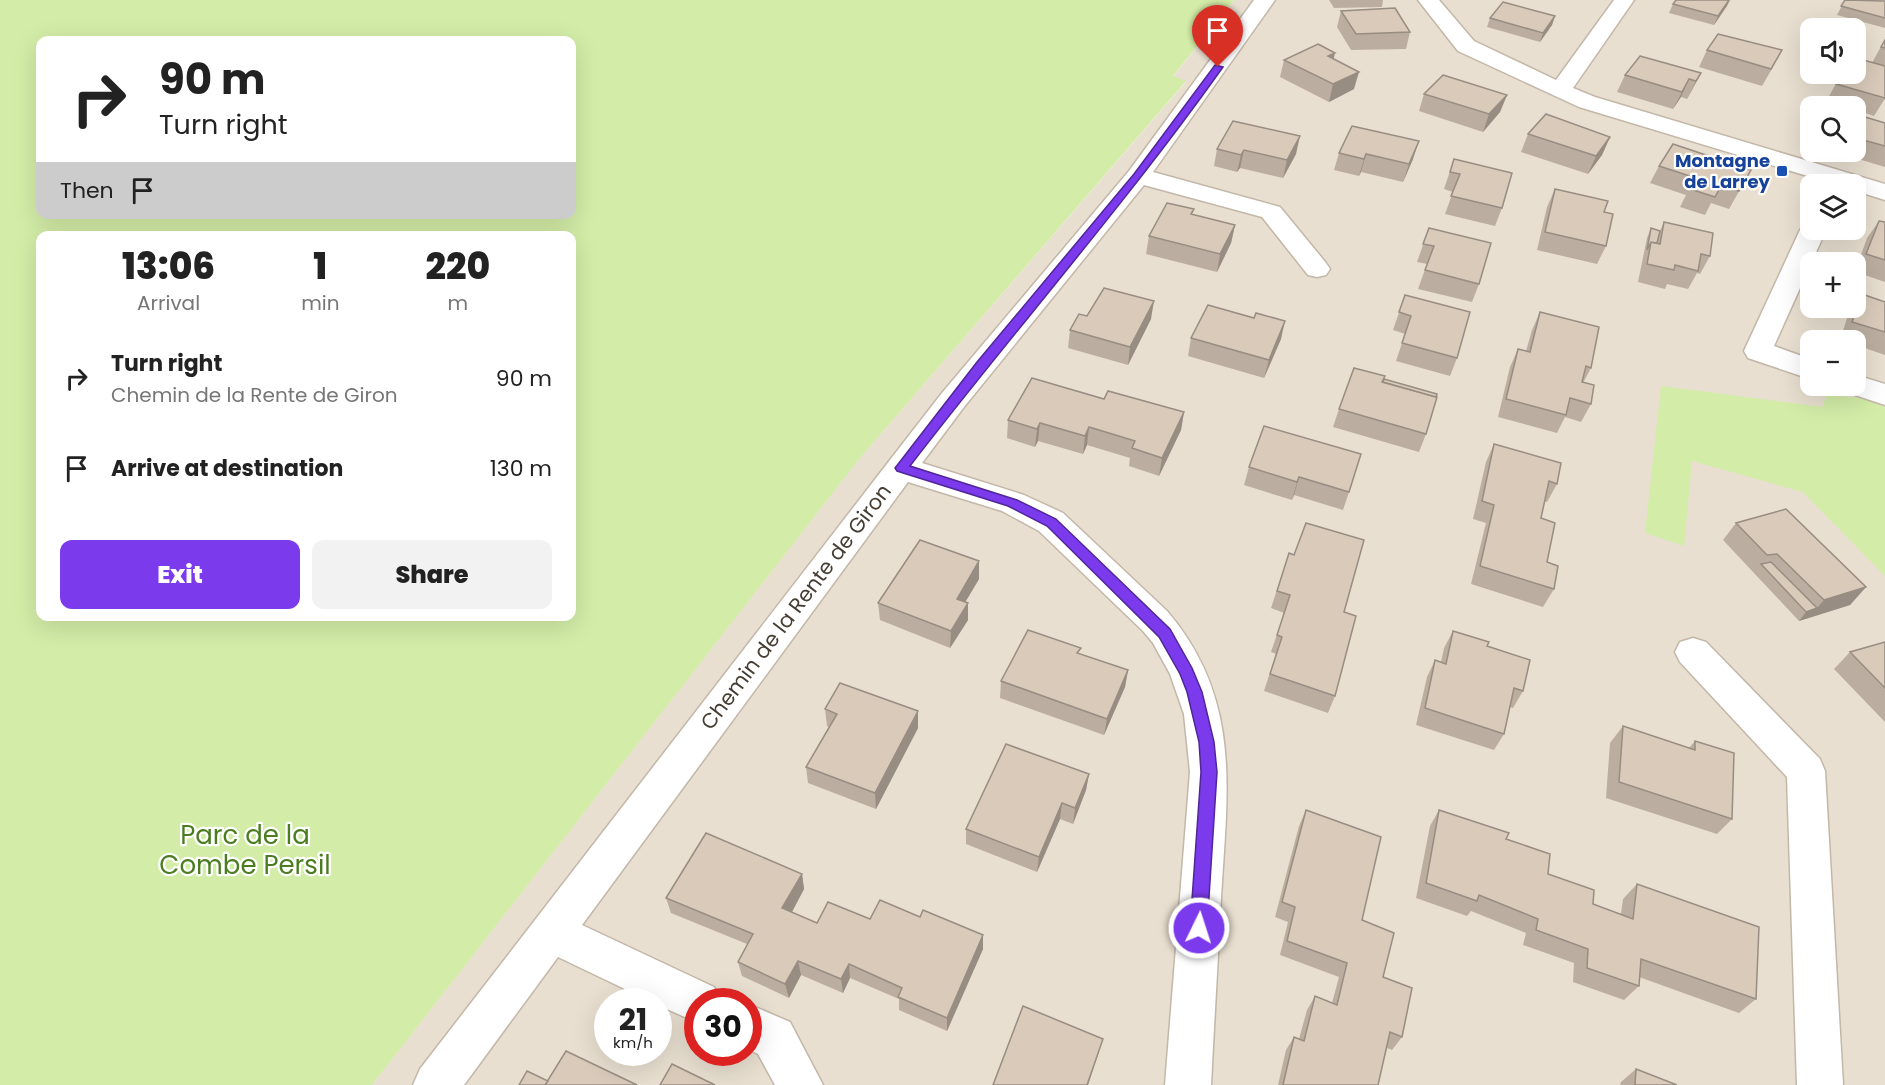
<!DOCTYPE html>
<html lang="en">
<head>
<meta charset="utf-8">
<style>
  :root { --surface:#fff; --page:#f2f2f2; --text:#222; --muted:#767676; --accent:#7c3aed }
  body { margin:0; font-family:Poppins,sans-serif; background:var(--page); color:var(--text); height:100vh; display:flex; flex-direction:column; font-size:22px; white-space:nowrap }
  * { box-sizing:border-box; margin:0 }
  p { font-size:20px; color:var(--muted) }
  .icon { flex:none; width:33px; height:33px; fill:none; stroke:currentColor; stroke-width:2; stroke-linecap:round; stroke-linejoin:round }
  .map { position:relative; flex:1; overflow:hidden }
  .panel { position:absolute; left:36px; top:231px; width:540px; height:390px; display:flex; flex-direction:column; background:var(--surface); border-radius:12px; box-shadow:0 6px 24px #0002 }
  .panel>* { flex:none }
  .hud { position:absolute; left:36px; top:36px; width:540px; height:183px; border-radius:12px; box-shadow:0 6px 24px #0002; background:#fff; color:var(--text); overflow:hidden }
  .buttons { position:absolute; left:1800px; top:18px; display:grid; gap:12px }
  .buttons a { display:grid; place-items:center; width:66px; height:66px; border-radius:12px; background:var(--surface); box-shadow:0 6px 24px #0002; font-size:30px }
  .speed { position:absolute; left:594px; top:988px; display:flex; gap:12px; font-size:30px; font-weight:700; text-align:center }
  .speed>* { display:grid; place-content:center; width:78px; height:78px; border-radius:50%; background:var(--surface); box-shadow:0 6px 24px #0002; line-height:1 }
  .speed small { font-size:15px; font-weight:400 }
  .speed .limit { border:9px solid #d22; background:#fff; color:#111 }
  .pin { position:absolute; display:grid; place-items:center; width:51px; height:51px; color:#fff; margin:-62px -26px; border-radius:50% 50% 50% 0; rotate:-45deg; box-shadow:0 0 6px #0007 }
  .pin .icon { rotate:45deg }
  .me { position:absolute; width:66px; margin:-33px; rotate:4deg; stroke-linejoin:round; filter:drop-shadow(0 0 4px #0008) }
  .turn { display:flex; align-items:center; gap:21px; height:126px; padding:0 24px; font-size:27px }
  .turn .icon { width:78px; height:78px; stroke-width:2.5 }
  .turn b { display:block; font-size:42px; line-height:51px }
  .then { display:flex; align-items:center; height:57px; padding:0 24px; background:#0003; gap:12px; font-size:22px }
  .eta { display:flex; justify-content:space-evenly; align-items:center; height:102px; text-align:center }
  .eta b { font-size:36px; font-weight:800; line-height:42px }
  .cta { display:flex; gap:12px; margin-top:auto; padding:12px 24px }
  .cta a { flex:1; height:69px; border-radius:12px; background:var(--accent); color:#fff; font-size:24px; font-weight:800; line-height:69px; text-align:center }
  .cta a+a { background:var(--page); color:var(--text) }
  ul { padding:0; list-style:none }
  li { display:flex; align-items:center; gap:18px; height:90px; padding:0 24px }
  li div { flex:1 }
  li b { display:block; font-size:22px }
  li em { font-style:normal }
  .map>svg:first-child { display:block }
  .residential { fill:#e8dfd0; fill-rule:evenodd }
  .green { fill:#d3eca7; fill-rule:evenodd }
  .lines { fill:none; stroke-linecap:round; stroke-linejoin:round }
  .street-casing { stroke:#c3b7a8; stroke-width:3 }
  .street { fill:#fff; fill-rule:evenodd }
  .wall { fill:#bbaea0 }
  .shaded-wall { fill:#988d82 }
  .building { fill:#d9caba; stroke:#988d82; stroke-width:1.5 }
  .route { fill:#7c3aed; stroke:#51269a; stroke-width:1.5 }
  .transit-dot { fill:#1a4fb4; stroke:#fff; stroke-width:2 }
  .labels { text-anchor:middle; stroke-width:4.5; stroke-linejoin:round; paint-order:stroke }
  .far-transit-label { font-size:18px; font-weight:bold; fill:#164399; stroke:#fff; text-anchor:end }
  .street-label { font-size:21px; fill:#463d33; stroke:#fff }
  .near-park-label { font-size:26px; fill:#4b7d20; stroke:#fff }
</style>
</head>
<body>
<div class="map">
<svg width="1885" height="1085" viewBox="0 0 1885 1085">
  <rect width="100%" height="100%" fill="#f3ede3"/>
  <path class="residential" d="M 1234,0 L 1885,0 L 1885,1085 L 372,1085 L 860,458 L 1186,82 L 1173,77 ZM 1810,28 L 1856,28 L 1856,74 L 1810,74 ZM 1810,106 L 1856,106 L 1856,152 L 1810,152 ZM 1810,184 L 1856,184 L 1856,230 L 1810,230 ZM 1810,262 L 1856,262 L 1856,308 L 1810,308 ZM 1810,340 L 1856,340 L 1856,386 L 1810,386 ZM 608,1002 L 658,1002 L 658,1053 L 608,1053 ZM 698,1002 L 748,1002 L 748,1053 L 698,1053 Z"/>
  <g class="green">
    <path d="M 0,0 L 1234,0 L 1173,76 L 1186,81 L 860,458 L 372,1085 L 0,1085 ZM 40,40 L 572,40 L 572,214 L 40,214 ZM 40,236 L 572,236 L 572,616 L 40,616 Z"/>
    <polygon points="1661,386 1822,407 1827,395 1862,398 1885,407 1885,576 1803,492 1692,461 1684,546 1645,533"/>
  </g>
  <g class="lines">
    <g class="street-casing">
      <g id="street">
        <path d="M 1254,0 L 1275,0 L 1153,172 L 1280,207 L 1326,263 L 1330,269 L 1326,275 L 1317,277 L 1308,275 L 1262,217 L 1144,185 L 964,407 L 922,463 L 1024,495 L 1063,513 L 1167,611 C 1243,700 1227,792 1221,898 C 1218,960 1214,1023 1211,1085 L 1165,1085 L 1190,772 L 1184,714 L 1170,674 L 1153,643 L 1143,631 L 1039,531 L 1002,511 L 908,482 L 582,925 L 714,987 L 721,1002 L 698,1002 L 698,1023 L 658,1005 L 658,1002 L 652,1002 L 558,957 L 464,1085 L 413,1085 L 420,1069 L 890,460 L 942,393 L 1129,171 Z"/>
        <polygon points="1418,0 1439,0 1474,41 1556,80 1614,0 1634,0 1573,88 1595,97 1885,184 1885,200 1856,191 1856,184 1834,184 1579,107 1458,51"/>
        <polygon points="1810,223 1810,230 1826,230 1774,346 1810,359 1810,379 1748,358 1744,351 1800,230 1804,225"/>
        <polygon points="1856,375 1885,384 1885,405 1846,392 1842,386 1856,386"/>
        <polygon points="1693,638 1706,642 1820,759 1825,771 1843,1085 1797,1085 1787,777 1680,662 1675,652 1680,642"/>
        <polygon points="748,1004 790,1022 823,1085 775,1085 758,1054 748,1049"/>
      </g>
    </g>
    <use href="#street" class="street"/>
  </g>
  <g class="wall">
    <polygon points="1329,0 1383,0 1382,7 1334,8"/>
    <polygon points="1730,0 1714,25 1669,13 1673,4"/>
    <polygon points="1845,0 1885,1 1885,28 1837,15"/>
    <polygon points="1341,11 1410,32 1406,49 1351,50 1337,27"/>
    <polygon points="1555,16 1552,25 1540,42 1487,27 1490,18"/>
    <polygon points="1885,39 1885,100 1884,100 1874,116 1856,110 1856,106 1843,106 1826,102 1841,74 1856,74 1872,63"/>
    <polygon points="1707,50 1773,67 1762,86 1699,67"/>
    <polygon points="1334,59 1354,89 1329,102 1280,77 1284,60"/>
    <polygon points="1701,73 1687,99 1681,97 1673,109 1617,92 1625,75"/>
    <polygon points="1424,94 1507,95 1500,112 1483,132 1419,111"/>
    <polygon points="1865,117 1885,123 1885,167 1845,155 1847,152 1856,152 1856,133"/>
    <polygon points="1233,121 1296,154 1283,178 1240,168 1237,172 1214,166 1217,149"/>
    <polygon points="1352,126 1413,159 1403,182 1361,172 1359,176 1334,170 1339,153"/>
    <polygon points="1528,134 1610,137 1602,155 1588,174 1521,152"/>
    <polygon points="1454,159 1502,208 1495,226 1445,214 1453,192 1444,189"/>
    <polygon points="1659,166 1751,170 1729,209 1711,203 1705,215 1680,207 1686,195 1650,183"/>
    <polygon points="1555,189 1604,212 1606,246 1597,264 1537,250 1547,207"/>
    <polygon points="1193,215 1235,225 1231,243 1217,272 1146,254 1149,236"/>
    <polygon points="1879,221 1885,222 1885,282 1856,272 1856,269 1867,238"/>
    <polygon points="1664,222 1710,256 1700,274 1697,273 1688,289 1667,284 1665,289 1638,282 1647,238 1651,228 1660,231"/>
    <polygon points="1429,228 1479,284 1472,302 1418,289 1427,264 1417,262"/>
    <polygon points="1862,294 1885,302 1885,355 1856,345 1856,340 1840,340 1849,312 1853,308 1856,308 1856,303"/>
    <polygon points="1405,295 1457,358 1450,376 1396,361 1405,334 1393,330"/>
    <polygon points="1540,312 1591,368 1583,383 1591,404 1581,422 1565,417 1557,433 1498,417 1510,367 1518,349 1526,351 1532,330"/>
    <polygon points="1087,316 1151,319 1128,365 1068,348 1070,330"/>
    <polygon points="1191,338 1281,339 1264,378 1188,356"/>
    <polygon points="1383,382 1426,434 1419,452 1333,427 1339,409"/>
    <polygon points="1104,399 1184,412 1181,430 1159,476 1129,466 1130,458 1087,445 1083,454 1038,441 1035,447 1007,438 1008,420"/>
    <polygon points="1264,426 1349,492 1343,510 1294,495 1292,500 1244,485 1249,467"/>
    <polygon points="1494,444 1557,484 1547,502 1544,501 1541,518 1547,562 1554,589 1543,607 1471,584 1486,523 1473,519 1486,462"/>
    <polygon points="1736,523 1866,587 1850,605 1799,621 1723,540"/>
    <polygon points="1289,553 1344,612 1335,696 1328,713 1264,691 1276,654 1271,652 1284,613 1271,608"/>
    <polygon points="979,561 979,579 965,602 968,620 950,648 880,620 878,603"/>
    <polygon points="1453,631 1487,646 1523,691 1513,708 1510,707 1504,734 1494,750 1416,725 1427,677 1435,660 1441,662 1444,648"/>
    <polygon points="1885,642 1885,722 1834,669 1850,652"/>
    <polygon points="1081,654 1128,670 1125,687 1104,735 1000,698 1001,681"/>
    <polygon points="825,709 918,728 876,809 808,783 806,767 829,727 827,726"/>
    <polygon points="1623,726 1689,748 1695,741 1732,819 1717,834 1606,798 1610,743"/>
    <polygon points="1089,774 1086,790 1073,824 1060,819 1037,872 966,844 966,829"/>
    <polygon points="1306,810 1362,920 1383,977 1402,1037 1392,1050 1387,1048 1378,1085 1278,1085 1286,1050 1294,1037 1299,1039 1307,1010 1315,996 1332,1003 1339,977 1280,955 1288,922 1275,917 1299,826"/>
    <polygon points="1439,810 1506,839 1548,874 1593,904 1621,914 1623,899 1637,884 1756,999 1739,1013 1639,977 1639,986 1624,1000 1573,982 1574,963 1523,945 1526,933 1471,911 1467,916 1416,898 1430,826"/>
    <polygon points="802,874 804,889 792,912 817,923 870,919 920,917 983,935 983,949 947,1031 899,1010 899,999 850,978 843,993 801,975 789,998 742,976 738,962 747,944 671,913 666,898"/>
    <polygon points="1636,1069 1677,1085 1620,1085 1621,1082"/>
  </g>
  <g class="shaded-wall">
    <polygon points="1730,0 1727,6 1714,25 1718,16"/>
    <polygon points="1555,16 1552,25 1540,42 1543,33"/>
    <polygon points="1335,53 1331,70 1328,56"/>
    <polygon points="1359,72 1354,89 1329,102 1333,84"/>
    <polygon points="1701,73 1692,90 1687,99 1696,81"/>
    <polygon points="1689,79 1681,97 1673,109 1682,92"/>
    <polygon points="1507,95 1500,112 1483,132 1489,114"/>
    <polygon points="1300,136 1296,154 1283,178 1287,160"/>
    <polygon points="1610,137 1602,155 1588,174 1596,156"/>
    <polygon points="1419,141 1413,159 1403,182 1409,164"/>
    <polygon points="1244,150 1240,168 1237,172 1241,155"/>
    <polygon points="1366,154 1361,172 1359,176 1364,159"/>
    <polygon points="1235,225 1231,243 1217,272 1220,254"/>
    <polygon points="1154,301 1151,319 1128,365 1130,347"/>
    <polygon points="1285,321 1281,339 1264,378 1269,360"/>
    <polygon points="1184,412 1181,430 1159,476 1162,458"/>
    <polygon points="1040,423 1038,441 1035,447 1037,429"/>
    <polygon points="1089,427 1087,445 1083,454 1085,436"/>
    <polygon points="1299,477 1294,495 1292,500 1297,482"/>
    <polygon points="979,561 979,579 957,616 957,599"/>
    <polygon points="1866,587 1850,605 1799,621 1806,612 1817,608 1824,600"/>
    <polygon points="968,603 968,620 950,648 951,631"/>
    <polygon points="1128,670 1125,687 1104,735 1107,719"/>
    <polygon points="918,711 918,728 876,809 875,793"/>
    <polygon points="1089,774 1086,790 1073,824 1075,808"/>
    <polygon points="1062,803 1060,819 1037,872 1039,857"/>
    <polygon points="802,874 804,889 786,923 782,908"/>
    <polygon points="983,935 983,949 947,1031 947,1018"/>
    <polygon points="798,961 801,975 789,998 785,984"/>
    <polygon points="849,964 850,978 843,993 841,979"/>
    <polygon points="1103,1039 1088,1085 1087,1085"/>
  </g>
  <g class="building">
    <polygon points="1676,0 1729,0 1718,16 1673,4"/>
    <polygon points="1845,0 1885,1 1885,18 1841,6"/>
    <polygon points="1503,2 1555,16 1543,33 1490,18"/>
    <polygon points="1395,8 1410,32 1356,34 1341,11"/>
    <polygon points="1718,34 1782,50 1771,69 1707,50"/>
    <polygon points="1885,40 1885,48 1881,47"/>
    <polygon points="1318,44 1335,53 1328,56 1359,72 1333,84 1284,60"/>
    <polygon points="1640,56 1701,73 1696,81 1689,79 1682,92 1625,75"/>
    <polygon points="1856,58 1885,66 1885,98 1836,84 1842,74 1856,74"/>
    <polygon points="1443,75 1507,95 1489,114 1424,94"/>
    <polygon points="1546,114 1610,137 1596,156 1528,134"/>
    <polygon points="1865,117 1885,123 1885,146 1856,138"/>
    <polygon points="1233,121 1300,136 1287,160 1244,150 1241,155 1217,149"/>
    <polygon points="1352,126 1419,141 1409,164 1366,154 1364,159 1339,153"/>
    <polygon points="1673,144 1751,170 1739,191 1721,186 1715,197 1690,189 1696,178 1659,166"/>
    <polygon points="1454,159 1512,173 1502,208 1451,196 1460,174 1450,172"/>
    <polygon points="1555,189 1608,201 1604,212 1613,214 1606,246 1545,232"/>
    <polygon points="1167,203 1194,209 1191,214 1235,225 1220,254 1149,236"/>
    <polygon points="1879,221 1885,222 1885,260 1866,254"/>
    <polygon points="1664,222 1713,233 1710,256 1701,254 1698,271 1675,265 1674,270 1647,264 1651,242 1660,244"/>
    <polygon points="1429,228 1491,243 1479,284 1425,270 1434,246 1423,244"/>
    <polygon points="1651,228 1660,231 1657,243 1651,242 1647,250"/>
    <polygon points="1104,288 1154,301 1130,347 1070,330 1079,314 1087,316"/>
    <polygon points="1862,294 1885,302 1885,332 1852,322"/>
    <polygon points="1405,295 1470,312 1457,358 1402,343 1411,316 1399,312"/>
    <polygon points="1208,305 1254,318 1256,313 1285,321 1269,360 1191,338"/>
    <polygon points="1540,312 1599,327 1591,368 1586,366 1582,382 1594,385 1591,404 1570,398 1566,415 1506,399 1518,349 1530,352"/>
    <polygon points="1354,368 1385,376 1382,382 1437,397 1426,434 1339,409"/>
    <polygon points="1032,378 1104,399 1108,391 1184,412 1162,458 1132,448 1135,441 1089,427 1085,436 1040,423 1037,429 1008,420"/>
    <polygon points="1384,379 1437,394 1436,397 1383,382"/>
    <polygon points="1264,426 1361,454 1349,492 1299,477 1297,482 1249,467"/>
    <polygon points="1494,444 1561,463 1557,484 1549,481 1541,518 1555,523 1547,562 1558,566 1554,589 1480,566 1494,505 1482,501"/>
    <polygon points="1786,509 1866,587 1824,600 1777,554 1767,555 1736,523"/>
    <polygon points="1306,523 1364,540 1344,612 1356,616 1335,696 1270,674 1282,637 1277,635 1290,595 1277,591 1289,553 1294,555"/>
    <polygon points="920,540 979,561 957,599 968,603 951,631 878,603"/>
    <polygon points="1771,562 1817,608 1806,612 1761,564"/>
    <polygon points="1028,630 1081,648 1077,653 1128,670 1107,719 1001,681"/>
    <polygon points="1453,631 1489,642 1487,646 1530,660 1523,691 1514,688 1504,734 1425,708 1435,660 1446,664"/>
    <polygon points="1885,642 1885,688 1850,652"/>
    <polygon points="840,683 918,711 875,793 806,767 837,714 825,709"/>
    <polygon points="1623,726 1695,750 1695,741 1734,753 1732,819 1619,782"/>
    <polygon points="1006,744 1089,774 1075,808 1062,803 1039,857 966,829"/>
    <polygon points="1306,810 1381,837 1362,920 1394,933 1383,977 1412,988 1402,1037 1390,1032 1378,1085 1283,1085 1294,1037 1304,1041 1315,996 1337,1005 1347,963 1287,941 1295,907 1282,902"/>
    <polygon points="1439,810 1509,833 1506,839 1550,854 1548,874 1594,890 1593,904 1633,919 1637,884 1759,927 1756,999 1641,959 1639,986 1587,968 1588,949 1536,930 1538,919 1479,895 1477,901 1426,883"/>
    <polygon points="706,833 802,874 782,908 817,923 828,902 870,919 880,900 920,917 923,910 983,935 947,1018 898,997 902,988 849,964 841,979 798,961 785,984 738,962 753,934 666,898"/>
    <polygon points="1023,1006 1103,1039 1087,1085 993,1085"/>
    <polygon points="566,1051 637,1085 545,1085"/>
    <polygon points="672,1064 715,1085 660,1085"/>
    <polygon points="1636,1069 1677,1085 1635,1085"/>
    <polygon points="527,1071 548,1081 545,1085 519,1085"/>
  </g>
  <path class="route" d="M 1215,65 L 1223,67 C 1125,205 1013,332 910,466 L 1017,500 L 1056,519 L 1170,629 L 1192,668 L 1202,692 L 1214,742 L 1217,772 L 1207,928 L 1205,934 L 1199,937 L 1193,934 L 1190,928 L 1201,772 L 1199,742 L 1187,692 L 1180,674 L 1159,637 L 1047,526 L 1008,506 L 897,471 L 895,468 L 977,362 L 1134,174 Z"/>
  <rect class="transit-dot" x="1776" y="165" width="12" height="12" rx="3"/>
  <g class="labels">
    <g class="far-transit-label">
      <text x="1770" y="167">Montagne<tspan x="1770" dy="21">de Larrey</tspan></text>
    </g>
    <g class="street-label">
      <text transform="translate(796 607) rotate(-53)" y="7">Chemin de la Rente de Giron</text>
    </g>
    <g class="near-park-label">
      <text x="245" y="844">Parc de la<tspan x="245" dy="30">Combe Persil</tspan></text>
    </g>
  </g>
</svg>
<div class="buttons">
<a><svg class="icon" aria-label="sound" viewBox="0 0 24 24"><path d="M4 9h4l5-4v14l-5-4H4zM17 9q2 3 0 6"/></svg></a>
<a><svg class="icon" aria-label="search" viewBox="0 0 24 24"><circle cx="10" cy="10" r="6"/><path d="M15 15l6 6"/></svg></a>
<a><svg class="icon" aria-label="layers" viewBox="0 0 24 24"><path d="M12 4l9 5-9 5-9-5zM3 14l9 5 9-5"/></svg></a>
<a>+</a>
<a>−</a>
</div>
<div class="speed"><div>21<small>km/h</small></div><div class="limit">30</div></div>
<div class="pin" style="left:1218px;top:67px;background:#d93025"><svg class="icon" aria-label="arrive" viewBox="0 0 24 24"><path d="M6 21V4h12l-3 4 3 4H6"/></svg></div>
<svg class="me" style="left:1199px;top:928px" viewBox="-20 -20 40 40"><circle r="17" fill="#7c3aed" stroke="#fff" stroke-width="3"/><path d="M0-11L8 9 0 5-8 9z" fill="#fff"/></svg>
<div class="hud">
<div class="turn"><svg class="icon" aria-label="right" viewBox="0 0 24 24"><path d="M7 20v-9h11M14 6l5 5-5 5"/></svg><div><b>90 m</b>Turn right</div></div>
<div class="then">Then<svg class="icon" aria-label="arrive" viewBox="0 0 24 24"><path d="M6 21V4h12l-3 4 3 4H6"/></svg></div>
</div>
<section class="panel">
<div class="eta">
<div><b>13:06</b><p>Arrival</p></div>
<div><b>1</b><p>min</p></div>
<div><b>220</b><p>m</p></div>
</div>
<ul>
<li><svg class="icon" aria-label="right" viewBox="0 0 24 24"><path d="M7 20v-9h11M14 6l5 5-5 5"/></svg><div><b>Turn right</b><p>Chemin de la Rente de Giron</p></div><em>90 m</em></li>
<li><svg class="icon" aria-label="arrive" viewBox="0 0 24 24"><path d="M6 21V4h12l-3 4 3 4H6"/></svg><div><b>Arrive at destination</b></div><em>130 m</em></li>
</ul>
<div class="cta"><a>Exit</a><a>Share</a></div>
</section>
</div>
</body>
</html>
